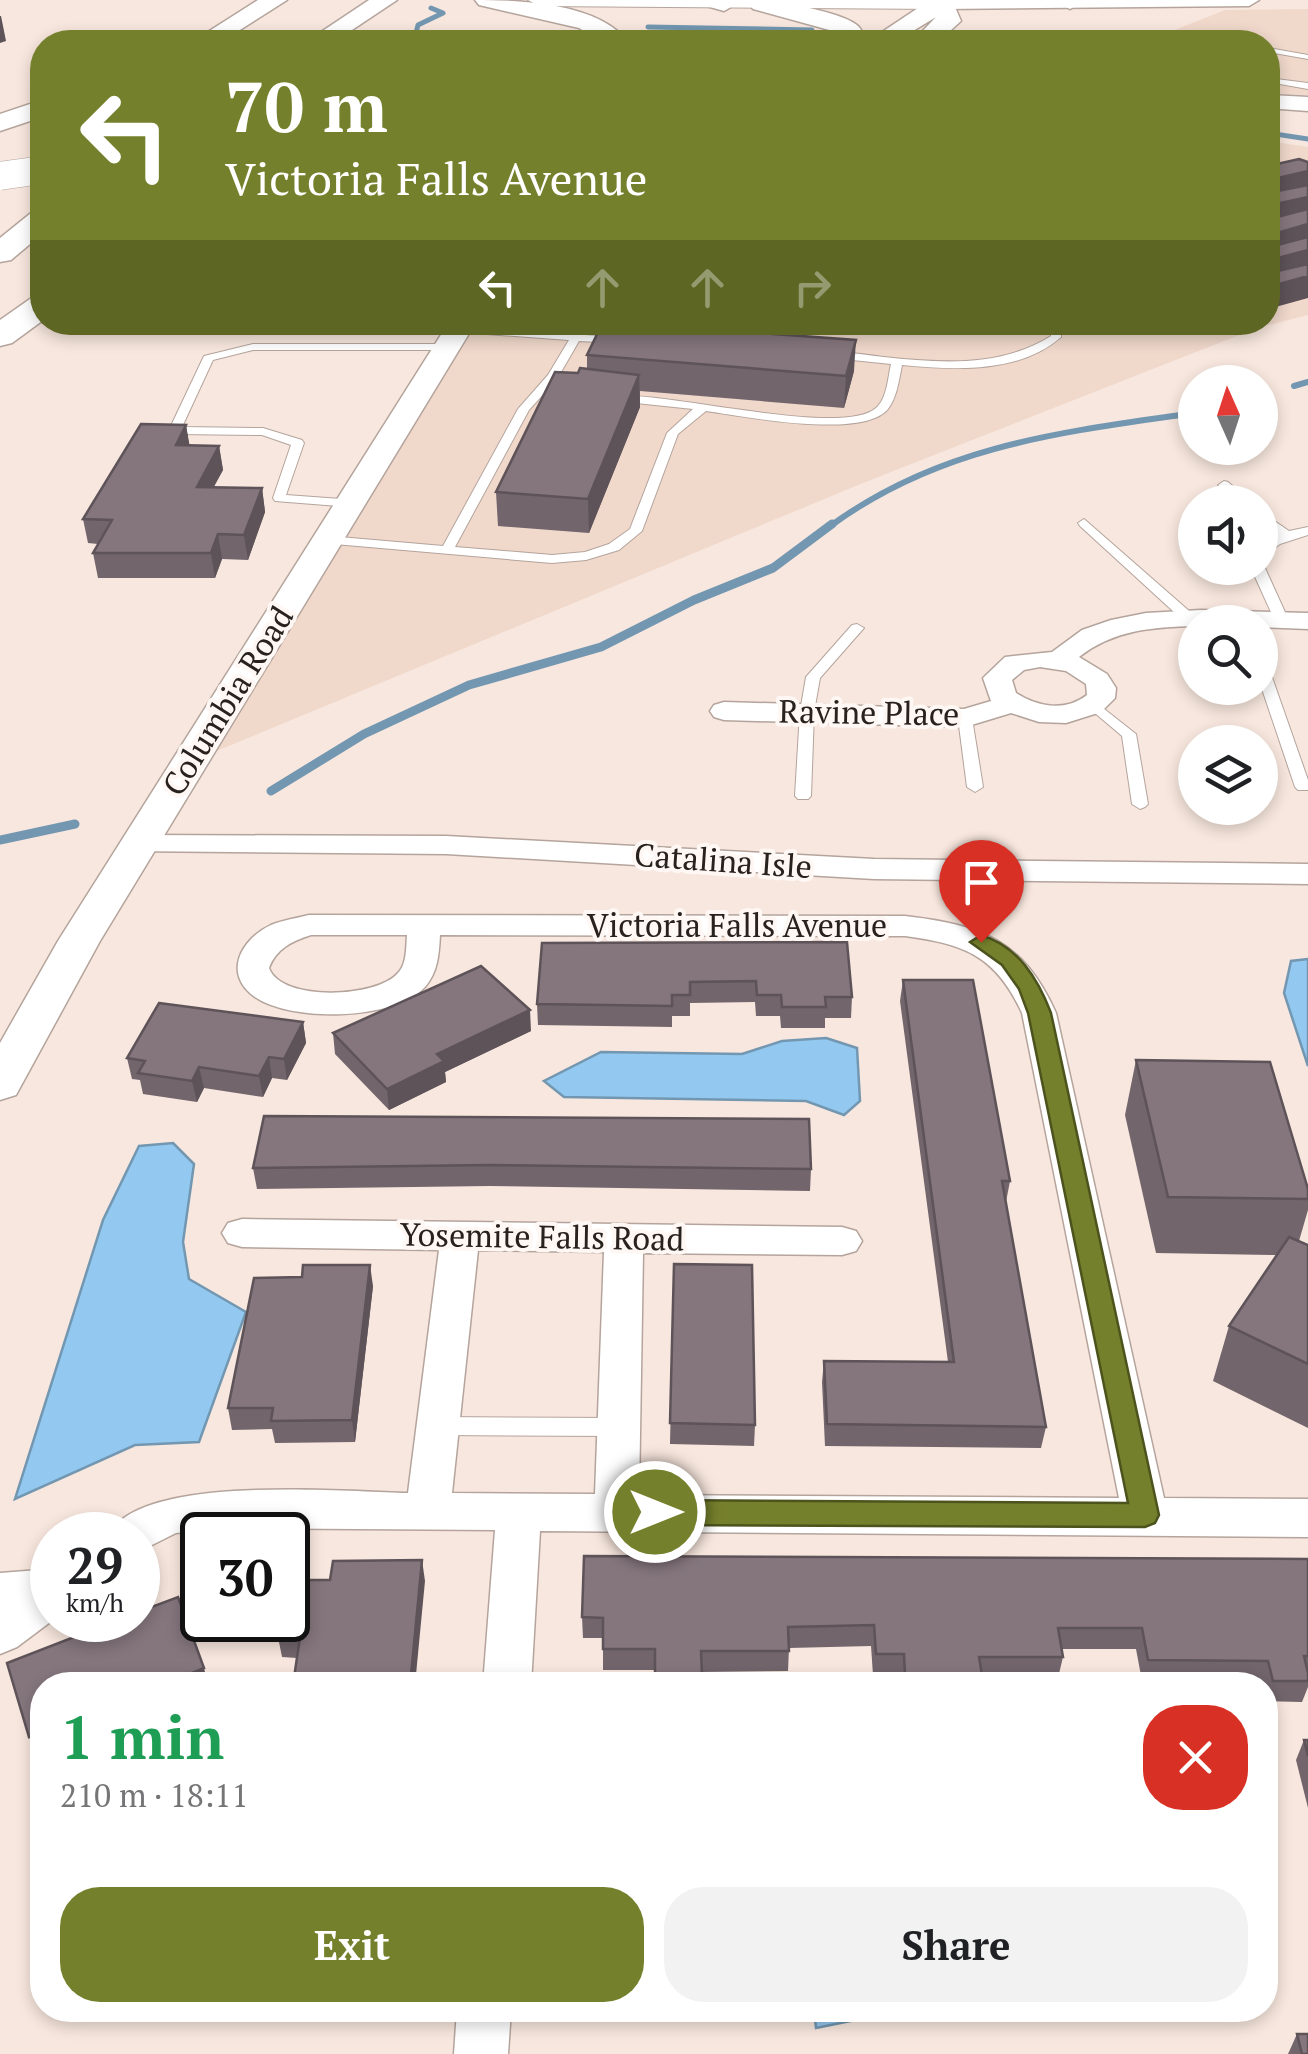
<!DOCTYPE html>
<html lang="en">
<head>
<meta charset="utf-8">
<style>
  :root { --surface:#fff; --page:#f2f2f2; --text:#202124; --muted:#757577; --accent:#75802c }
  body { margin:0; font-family:"PT Serif",serif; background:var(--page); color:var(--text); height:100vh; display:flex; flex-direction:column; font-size:38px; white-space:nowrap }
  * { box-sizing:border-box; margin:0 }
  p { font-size:32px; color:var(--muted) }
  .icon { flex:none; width:55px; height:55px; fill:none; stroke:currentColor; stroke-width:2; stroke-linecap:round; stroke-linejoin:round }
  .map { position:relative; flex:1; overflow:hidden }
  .panel { position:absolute; left:30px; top:1672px; width:1248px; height:350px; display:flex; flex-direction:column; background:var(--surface); border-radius:40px; box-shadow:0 5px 15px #0003 }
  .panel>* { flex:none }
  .guide { position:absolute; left:30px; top:30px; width:1250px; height:305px; border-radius:40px; box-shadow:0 5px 15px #0003; background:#75802c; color:#fff; overflow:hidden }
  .needle { width:65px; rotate:357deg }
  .tools { position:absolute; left:1178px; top:365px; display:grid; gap:20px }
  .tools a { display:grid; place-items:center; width:100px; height:100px; border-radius:50%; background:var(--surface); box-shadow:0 5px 15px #0003; font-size:50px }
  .speed { position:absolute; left:30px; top:1512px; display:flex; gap:20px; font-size:50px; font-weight:700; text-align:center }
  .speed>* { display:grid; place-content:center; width:130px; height:130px; border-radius:50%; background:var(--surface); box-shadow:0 5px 15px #0003; line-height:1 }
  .speed small { font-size:25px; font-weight:400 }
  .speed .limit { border:5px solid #111; border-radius:15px; background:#fff; color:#111 }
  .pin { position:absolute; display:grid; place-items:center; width:85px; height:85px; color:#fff; margin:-102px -42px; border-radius:50% 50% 50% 0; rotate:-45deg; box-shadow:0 0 10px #0007 }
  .pin .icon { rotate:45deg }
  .me { position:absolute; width:110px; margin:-55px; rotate:90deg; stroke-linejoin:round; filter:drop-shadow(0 0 8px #0008) }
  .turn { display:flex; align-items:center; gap:35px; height:210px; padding:0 30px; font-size:45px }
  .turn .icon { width:130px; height:130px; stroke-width:2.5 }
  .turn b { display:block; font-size:70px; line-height:85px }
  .lanes { display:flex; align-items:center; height:95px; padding:0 30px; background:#0003; justify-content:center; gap:50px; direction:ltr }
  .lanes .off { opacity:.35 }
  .round { display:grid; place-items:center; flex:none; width:105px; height:105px; border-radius:40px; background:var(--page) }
  .headline { display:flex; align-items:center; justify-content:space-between; height:170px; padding:0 30px }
  h1 { font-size:60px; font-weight:800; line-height:75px; color:#1e9e55 }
  .action { display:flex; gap:20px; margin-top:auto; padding:20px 30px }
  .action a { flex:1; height:115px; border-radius:40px; background:var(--accent); color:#fff; font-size:40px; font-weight:800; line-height:115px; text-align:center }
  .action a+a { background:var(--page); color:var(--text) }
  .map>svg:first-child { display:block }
  .built { fill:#f0d8cb }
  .water { fill:#93c9f0; stroke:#7397b1; stroke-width:2.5 }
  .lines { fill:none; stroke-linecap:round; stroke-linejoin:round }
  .stream-far2 { stroke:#7397b1; stroke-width:5 }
  .stream-far1 { stroke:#7397b1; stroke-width:6 }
  .stream { stroke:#7397b1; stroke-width:9 }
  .service-casing { stroke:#b4a49c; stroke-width:2 }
  .minor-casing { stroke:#b4a49c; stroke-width:3 }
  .tertiary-casing { stroke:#b4a49c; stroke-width:3 }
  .secondary-casing { stroke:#b4a49c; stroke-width:2 }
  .primary-casing { stroke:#b4a49c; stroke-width:3 }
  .motorway-casing { stroke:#b4a49c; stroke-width:3 }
  .service { fill:#fff; fill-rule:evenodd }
  .minor { fill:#fff; fill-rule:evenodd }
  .tertiary { fill:#fff; fill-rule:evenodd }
  .secondary { fill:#fff; fill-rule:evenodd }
  .primary { fill:#fff; fill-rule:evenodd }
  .motorway { fill:#fff; fill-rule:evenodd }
  .motorway-bridge-casing { stroke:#b4a49c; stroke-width:29; stroke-linecap:butt }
  .motorway-bridge { stroke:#fff; stroke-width:28 }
  .wall { fill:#72656c }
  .shaded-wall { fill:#5d5358 }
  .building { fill:#85767d; stroke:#5d5358; stroke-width:2.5 }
  .route { fill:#75802c; stroke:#4c531d; stroke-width:2.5 }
  .labels { text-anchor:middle; stroke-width:8; stroke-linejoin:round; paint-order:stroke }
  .street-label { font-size:32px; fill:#28221f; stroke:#fef7f3 }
</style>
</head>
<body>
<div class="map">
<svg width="1308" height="2054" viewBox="0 0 1308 2054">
  <rect width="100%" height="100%" fill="#f8e7de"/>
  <g class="built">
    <polygon points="1308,9 1308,95 1268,94 1268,42 1145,42 1225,10"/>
    <polygon points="1268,141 1308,147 1308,315 1257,328 863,483 190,762 463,323 1268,322"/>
  </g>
  <g class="water">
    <polygon points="1308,959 1308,1066 1284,993 1291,961"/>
    <polygon points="826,1038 857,1048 860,1101 844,1115 806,1101 564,1097 544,1081 601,1052 742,1054 782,1041"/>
    <polygon points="173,1143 194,1164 183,1242 189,1279 246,1312 199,1442 135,1445 15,1499 103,1220 139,1146"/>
    <polygon points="814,2010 905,2010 816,2028"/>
  </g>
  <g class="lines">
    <g class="stream-far2">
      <polyline points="648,27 812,30"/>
      <polyline points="425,42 415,37 418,25 443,13 431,8"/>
      <polyline points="562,42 579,40"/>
      <polyline points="1268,133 1308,139"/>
    </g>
    <g class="stream-far1">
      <polyline points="1294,386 1308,382"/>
      <path d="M 829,527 C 940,445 1062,432 1195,413"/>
    </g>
    <g class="stream">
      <polyline points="271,791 364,734 469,685 601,647 694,600 773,568 832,524"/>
      <polyline points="0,840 75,824"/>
    </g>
    <g class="service-casing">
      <g id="service">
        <polygon points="1143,40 1194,40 1198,42 1139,42"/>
        <polygon points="1268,48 1308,55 1308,59 1268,52"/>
        <polygon points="1268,78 1308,83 1308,89 1268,82"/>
        <path d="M 584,322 L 596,322 L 585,335 L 617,337 L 622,340 L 617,343 L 579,341 L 557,379 L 529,410 L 455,547 L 552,555 L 585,552 L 609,544 L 630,529 L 667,433 L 693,409 L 617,401 L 613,400 L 613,396 C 665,391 842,438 876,408 C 887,399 888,377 891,364 L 833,358 L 828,355 L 829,353 C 847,351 866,355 884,357 C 940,363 1000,368 1051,336 L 1051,322 L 1061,322 L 1061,337 C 1019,374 955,370 902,365 C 899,380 897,397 888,409 C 863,440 742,416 706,411 L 678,434 L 642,531 L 619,550 L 586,560 L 552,563 L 323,543 L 323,537 L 328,536 L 443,546 L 518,409 L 548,375 L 569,340 L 459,332 L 454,329 L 455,327 L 573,334 Z"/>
        <polygon points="253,344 448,344 453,347 448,350 253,350 213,360 182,427 263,428 302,440 304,443 286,495 355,500 357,503 351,507 275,501 273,498 291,445 262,435 175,434 169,430 204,356"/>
        <polygon points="1224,481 1228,482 1251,502 1238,502 1218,485"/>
        <polygon points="1260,511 1289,531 1308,527 1308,535 1280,544 1260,559 1260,546 1278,535 1260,521"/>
        <polygon points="1084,519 1196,617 1196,622 1186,623 1080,526 1078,523"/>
        <polygon points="1260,565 1265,568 1289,621 1287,624 1277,624 1275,621 1251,568 1260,568"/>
        <polygon points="857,624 864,628 820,678 814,712 811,796 808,799 798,799 795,796 800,712 806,677 852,625"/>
        <polygon points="1260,659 1267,663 1308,780 1308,790 1298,790 1295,787 1260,683"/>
        <polygon points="1094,701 1136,734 1148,804 1145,807 1140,809 1132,804 1122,736 1089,708 1087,705"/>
        <polygon points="965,714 972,718 983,787 975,792 967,787 958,718"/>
        <polygon points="438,1417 617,1418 625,1421 628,1427 625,1433 617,1436 438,1435 430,1432 427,1426 430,1420"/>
      </g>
    </g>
    <g class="minor-casing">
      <g id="minor">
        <path d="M 1201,610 L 1308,613 L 1308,629 L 1260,627 L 1260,622 L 1195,622 L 1195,626 C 1153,627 1113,630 1079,657 L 1107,674 L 1116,688 L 1115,698 L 1101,712 L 1066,723 L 1039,722 L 1011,713 L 965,727 L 724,720 L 714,717 L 710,711 L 714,705 L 724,702 L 964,709 L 991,701 L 983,678 L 1005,657 L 1052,652 L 1082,630 L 1111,620 L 1146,613 ZM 1040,667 L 1066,671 L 1086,684 L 1087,695 C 1065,712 1038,707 1016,693 L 1012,680 L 1024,670 Z"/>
        <polygon points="139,835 446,836 874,859 1308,864 1308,884 874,879 446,854 128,851 123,844 128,837"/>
        <path d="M 309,915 L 905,916 C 982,925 1023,940 1056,1013 L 1164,1498 L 1308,1499 L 1308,1537 L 540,1531 L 531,1685 L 483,1685 L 495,1530 L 233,1528 L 176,1533 L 138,1552 L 138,1535 L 109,1535 C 139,1473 345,1492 408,1493 L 439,1250 L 242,1247 L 228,1243 L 222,1233 L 228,1223 L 242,1219 L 842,1227 L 856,1231 L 862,1241 L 856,1251 L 842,1255 L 643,1253 L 639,1495 L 1119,1498 L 1022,1013 C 996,956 965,944 905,936 L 440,935 C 439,954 438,972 425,987 C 394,1021 291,1022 255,997 C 222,974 241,939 271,925 C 283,920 297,918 309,915 ZM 311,935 L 407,935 C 406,947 407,964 398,973 C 377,998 281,1002 269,968 C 276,949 292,941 311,935 ZM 478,1250 L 604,1252 L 595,1494 L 452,1493 Z"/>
        <polygon points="52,1569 53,1620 17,1647 0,1654 0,1573"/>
        <polygon points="457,2010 511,2010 508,2054 454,2054"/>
      </g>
    </g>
    <g class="tertiary-casing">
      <g id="tertiary">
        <polygon points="934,0 1259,0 1249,6 942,9 935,7"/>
        <polygon points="1268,95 1308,97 1308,111 1268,108"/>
        <polygon points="449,322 476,322 100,941 16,1095 0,1100 0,1043 58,941"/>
      </g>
    </g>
    <g class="secondary-casing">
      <polygon id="secondary" points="528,0 951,0 953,3 942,9 539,6"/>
    </g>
    <g class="primary-casing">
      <polygon id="primary" points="1052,0 1080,0 1082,2 1070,9"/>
    </g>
    <g class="motorway-casing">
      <g id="motorway">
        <polygon points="258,0 287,0 221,42 192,42"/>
        <polygon points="369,0 397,0 334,42 306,42"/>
        <path d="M 475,0 C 521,0 599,3 628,42 L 602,42 L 579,28 L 479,5 Z"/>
        <polygon points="699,0 733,0 736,4 724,11 703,5"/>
        <path d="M 752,0 C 773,0 846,12 859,27 C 863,32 863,36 864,42 L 840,42 L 833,31 L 753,9 L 749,4 Z"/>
        <polygon points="930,0 952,0 961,21 938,42 912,42 936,17 895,42 867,42"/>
        <polygon points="42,100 42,117 0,131 0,114"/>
        <polygon points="42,210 42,234 11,260 0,262 0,238 31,213"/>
        <polygon points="42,296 42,321 12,343 0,346 0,320 30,299"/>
      </g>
    </g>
    <use href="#service" class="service"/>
    <use href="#minor" class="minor"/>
    <use href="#tertiary" class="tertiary"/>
    <use href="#secondary" class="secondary"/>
    <use href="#primary" class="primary"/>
    <use href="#motorway" class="motorway"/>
    <g class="motorway-bridge-casing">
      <polyline id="motorway-bridge" points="0,176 42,170"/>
    </g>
    <use href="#motorway-bridge" class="motorway-bridge"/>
  </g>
  <g class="wall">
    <polygon points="631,322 789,322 784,334 854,371 844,408 640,391 640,407 589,533 498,526 496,492 578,373 587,369 587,355"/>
    <polygon points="186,425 189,445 219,446 223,470 213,487 262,488 265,512 248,560 222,559 215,578 98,578 93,553 98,544 88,543 83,519"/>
    <polygon points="542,943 852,997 851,1018 825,1018 825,1028 781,1028 780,1016 756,1016 755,1002 690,1003 690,1016 672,1016 672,1027 538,1025 537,1004"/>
    <polygon points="903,980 1010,1181 1006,1202 1046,1427 1041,1448 825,1446 822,1382 824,1361 948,1362 900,1001"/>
    <polygon points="303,1022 306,1043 287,1080 272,1078 263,1097 204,1088 197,1102 143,1094 140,1080 132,1079 127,1058"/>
    <polygon points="531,1031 445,1072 446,1082 389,1110 335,1054 333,1033"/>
    <polygon points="1136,1060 1308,1189 1308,1210 1299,1241 1308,1245 1308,1428 1213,1381 1229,1326 1277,1255 1156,1253 1125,1115"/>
    <polygon points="809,1119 811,1169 810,1191 490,1186 257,1189 253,1168"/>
    <polygon points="674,1264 755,1425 754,1446 670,1444"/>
    <polygon points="373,1286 355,1442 275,1443 272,1429 232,1430 228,1408"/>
    <polygon points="1308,1559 1308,1687 1302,1702 1265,1701 1265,1685 1261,1685 1260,1681 1142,1681 1136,1649 1061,1649 1063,1657 1058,1678 981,1678 980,1685 901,1685 901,1675 873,1675 871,1646 789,1648 788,1671 701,1672 701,1685 655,1685 655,1670 603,1670 603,1638 583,1638 582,1617"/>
    <polygon points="425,1581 297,1658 282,1657 278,1637"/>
    <polygon points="1304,1740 1308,1740 1308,1808 1296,1760"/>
    <polygon points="1297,2034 1308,2054 1288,2054"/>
  </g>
  <g class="shaded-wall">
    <polygon points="0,16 1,16 6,41 0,43"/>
    <polygon points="1308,171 1308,188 1268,202 1269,180"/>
    <polygon points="1308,197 1308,219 1268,220 1271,205"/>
    <polygon points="1308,224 1308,241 1268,257 1270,235"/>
    <polygon points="1308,250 1308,268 1268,283 1270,260"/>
    <polygon points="1308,276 1308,298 1268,309 1268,287"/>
    <polygon points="781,322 789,322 780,345"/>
    <polygon points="856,340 854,371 844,408 846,376"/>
    <polygon points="639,375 640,407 589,533 588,499"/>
    <polygon points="186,425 190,448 176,445"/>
    <polygon points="219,446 223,470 201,511 197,487"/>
    <polygon points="262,488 265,512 248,560 244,535"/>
    <polygon points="218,534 222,559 215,578 211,553"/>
    <polygon points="530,1010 531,1031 445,1072 446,1082 389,1110 387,1089 437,1054"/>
    <polygon points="303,1022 306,1043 287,1080 284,1059"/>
    <polygon points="269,1057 272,1078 263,1097 259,1076"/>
    <polygon points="199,1067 204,1088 197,1102 192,1081"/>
    <polygon points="370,1265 373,1286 355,1442 352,1420"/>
    <polygon points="422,1560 425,1581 415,1685 410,1685"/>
    <polygon points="204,1668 208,1685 182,1685 180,1678"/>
    <polygon points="42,1731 42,1755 37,1757 29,1737"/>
  </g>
  <g class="building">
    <polygon points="1299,159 1308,162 1308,171 1269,180 1268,189 1273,192 1308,185 1308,197 1271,205 1269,214 1273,218 1308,209 1308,224 1270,235 1269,243 1274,246 1308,237 1308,250 1270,260 1269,268 1274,272 1308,264 1308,276 1268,287 1268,166"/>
    <polygon points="603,322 711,322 776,327 774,334 856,340 846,376 587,355"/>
    <polygon points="580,368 639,375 588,499 496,492 555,372 578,373"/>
    <polygon points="141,424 186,425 176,445 219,446 197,487 262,488 244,535 218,534 211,553 93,553 112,520 83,519"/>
    <polygon points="847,942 852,997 825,997 826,1007 782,1007 781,995 757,995 756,981 690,982 690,995 672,995 672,1006 537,1004 542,943"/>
    <polygon points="481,966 530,1010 437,1054 444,1061 387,1089 333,1033"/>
    <polygon points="903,980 973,980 1010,1181 1002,1181 1046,1427 827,1424 824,1361 954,1362"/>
    <polygon points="159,1003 303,1022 284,1059 269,1057 259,1076 199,1067 192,1081 138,1073 145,1061 127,1058"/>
    <polygon points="1136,1060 1270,1062 1308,1189 1308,1199 1168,1197"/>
    <polygon points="264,1116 809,1119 811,1169 489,1165 253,1168"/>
    <polygon points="1289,1237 1308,1245 1308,1364 1229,1326"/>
    <polygon points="674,1264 752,1265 755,1425 670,1423"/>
    <polygon points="303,1265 370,1265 352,1420 271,1421 273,1408 228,1408 254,1278 302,1277"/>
    <polygon points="584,1556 1308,1559 1308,1656 1304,1656 1308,1673 1308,1681 1273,1681 1268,1661 1148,1660 1142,1628 1058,1628 1063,1657 979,1657 982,1675 905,1675 904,1654 876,1654 874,1625 788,1627 789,1651 701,1651 702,1674 655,1674 655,1649 603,1649 603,1618 582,1617"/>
    <polygon points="422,1560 410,1685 293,1685 300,1637 278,1637 280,1620 288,1620 288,1580 330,1580 333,1561"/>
    <polygon points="178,1597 204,1668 180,1678 182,1685 42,1685 42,1731 29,1737 7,1663 118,1620 138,1620 138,1612"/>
    <polygon points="1304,1740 1308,1740 1308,1756"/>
    <polygon points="1297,2034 1308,2034 1308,2054 1302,2054"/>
  </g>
  <path class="route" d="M 981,935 C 1018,946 1038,979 1051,1013 L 1159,1515 L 1155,1523 L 1145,1527 L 655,1525 L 645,1521 L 640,1512 L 645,1504 L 655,1500 L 1128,1503 L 1028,1013 L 1019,989 L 1002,965 L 970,942 Z"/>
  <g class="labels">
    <g class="street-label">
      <text transform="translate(228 701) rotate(-58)" y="11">Columbia Road</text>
      <text transform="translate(869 713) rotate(1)" y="11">Ravine Place</text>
      <text transform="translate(723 861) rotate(4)" y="11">Catalina Isle</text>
      <text x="737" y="937">Victoria Falls Avenue</text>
      <text transform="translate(542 1237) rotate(1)" y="11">Yosemite Falls Road</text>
    </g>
  </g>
</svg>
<div class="tools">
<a><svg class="needle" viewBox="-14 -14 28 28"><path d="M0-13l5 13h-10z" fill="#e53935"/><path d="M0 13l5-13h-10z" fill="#757577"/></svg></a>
<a><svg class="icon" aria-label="sound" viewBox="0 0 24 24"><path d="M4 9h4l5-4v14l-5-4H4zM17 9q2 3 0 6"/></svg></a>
<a><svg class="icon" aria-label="search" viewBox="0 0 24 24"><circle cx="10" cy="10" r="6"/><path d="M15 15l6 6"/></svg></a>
<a><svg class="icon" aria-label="layers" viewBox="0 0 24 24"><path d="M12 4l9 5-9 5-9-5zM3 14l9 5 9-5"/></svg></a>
</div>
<div class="speed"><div>29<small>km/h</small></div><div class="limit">30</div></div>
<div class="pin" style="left:981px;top:942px;background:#d93025"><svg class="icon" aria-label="arrive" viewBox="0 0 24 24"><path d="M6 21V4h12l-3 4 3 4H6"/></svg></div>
<svg class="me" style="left:655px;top:1512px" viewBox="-20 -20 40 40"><circle r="17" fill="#75802c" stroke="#fff" stroke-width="3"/><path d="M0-11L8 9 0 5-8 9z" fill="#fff"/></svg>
<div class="guide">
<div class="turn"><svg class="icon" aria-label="left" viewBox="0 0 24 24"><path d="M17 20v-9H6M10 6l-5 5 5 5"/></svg><div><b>70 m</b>Victoria Falls Avenue</div></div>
<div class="lanes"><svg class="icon" aria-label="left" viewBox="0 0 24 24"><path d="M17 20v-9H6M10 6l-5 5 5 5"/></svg><svg class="icon off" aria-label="ahead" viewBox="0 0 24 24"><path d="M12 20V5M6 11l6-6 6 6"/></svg><svg class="icon off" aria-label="ahead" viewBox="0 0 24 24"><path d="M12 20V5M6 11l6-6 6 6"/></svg><svg class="icon off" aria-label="right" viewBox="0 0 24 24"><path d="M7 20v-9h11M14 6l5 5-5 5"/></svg></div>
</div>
<section class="panel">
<div class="headline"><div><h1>1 min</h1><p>210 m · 18:11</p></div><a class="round" style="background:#d93025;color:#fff"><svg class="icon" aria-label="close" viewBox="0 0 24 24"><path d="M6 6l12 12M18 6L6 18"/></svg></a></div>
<div class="action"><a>Exit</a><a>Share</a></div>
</section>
</div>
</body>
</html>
